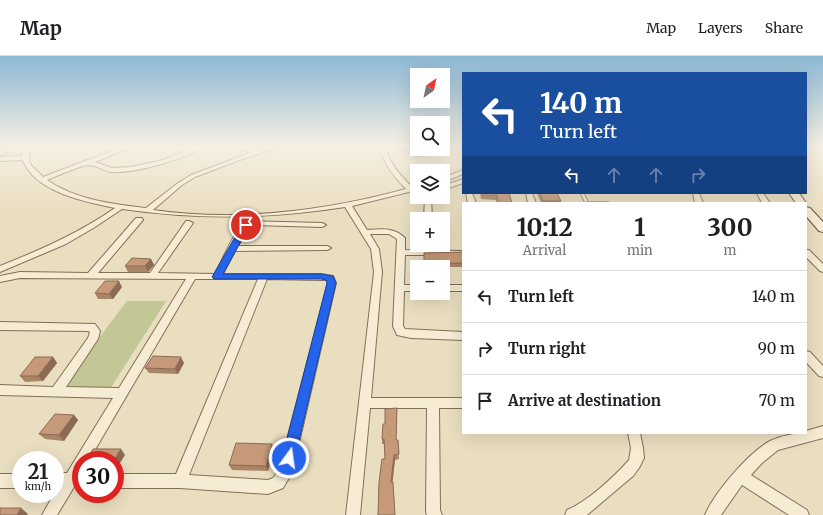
<!DOCTYPE html>
<html lang="en">
<head>
<meta charset="utf-8">
<style>
  :root { --surface:#fff; --page:#f2f2f2; --text:#202124; --muted:#757577; --line:#e0e0e0 }
  body { margin:0; font-family:Merriweather,serif; background:var(--page); color:var(--text); height:100vh; display:flex; flex-direction:column; font-size:15px; white-space:nowrap }
  * { box-sizing:border-box; margin:0 }
  p { font-size:13px; color:var(--muted) }
  .icon { flex:none; width:22px; height:22px; fill:none; stroke:currentColor; stroke-width:2; stroke-linecap:round; stroke-linejoin:round }
  .map { position:relative; flex:1; overflow:hidden }
  .details { position:absolute; left:462px; top:146px; width:345px; height:232px; display:flex; flex-direction:column; background:var(--surface); border-radius:0px; box-shadow:0 4px 16px #0002 }
  .details>* { flex:none }
  .hud { position:absolute; left:462px; top:16px; width:345px; height:122px; border-radius:0px; box-shadow:0 4px 16px #0002; background:#1a4fa0; color:#fff; overflow:hidden }
  .needle { width:26px; rotate:33deg }
  .fabs { position:absolute; left:410px; top:12px; display:grid; gap:8px }
  .fabs a { display:grid; place-items:center; width:40px; height:40px; border-radius:0px; background:var(--surface); box-shadow:0 4px 16px #0002; font-size:20px }
  .speed { position:absolute; left:12px; top:395px; display:flex; gap:8px; font-size:20px; font-weight:700; text-align:center }
  .speed>* { display:grid; place-content:center; width:52px; height:52px; border-radius:50%; background:var(--surface); box-shadow:0 4px 16px #0002; line-height:1 }
  .speed small { font-size:10px; font-weight:400 }
  .speed .limit { border:6px solid #d22; background:#fff; color:#111 }
  .pin { position:absolute; display:grid; place-items:center; width:34px; height:34px; color:#fff; margin:-17px; border:2px solid #fff; border-radius:50%; box-shadow:0 1px 4px #0007 }
  .me { position:absolute; width:44px; margin:-22px; rotate:14deg; stroke-linejoin:round; filter:drop-shadow(0 0 3px #0008) }
  .turn { display:flex; align-items:center; gap:14px; height:84px; padding:0 12px; font-size:18px }
  .turn .icon { width:52px; height:52px; stroke-width:2.5 }
  .turn b { display:block; font-size:28px; line-height:34px }
  .lanes { display:flex; align-items:center; height:38px; padding:0 12px; background:#0003; justify-content:center; gap:20px; direction:ltr }
  .lanes .off { opacity:.35 }
  .eta { display:flex; justify-content:space-evenly; align-items:center; height:68px; text-align:center }
  .eta b { font-size:24px; font-weight:700; line-height:28px }
  ul { padding:0; list-style:none }
  li { display:flex; align-items:center; gap:12px; height:52px; padding:0 12px; border-top:1px solid var(--line) }
  li div { flex:1 }
  li b { display:block; font-size:15px }
  li em { font-style:normal }
  header { display:flex; align-items:center; gap:24px; box-sizing:border-box; height:56px; padding:0 20px; background:var(--surface); border-bottom:1px solid var(--line) }
  header strong { font-size:19px }
  nav { display:flex; gap:22px; margin-inline-start:auto; font-size:14px }
  .map>svg:first-child { display:block }
  .green { fill:#c2c795 }
  .water { fill:#a3bdb5; stroke:#6b8a82 }
  .lines { fill:none; stroke-linecap:round; stroke-linejoin:round }
  .service-casing { stroke:#826f59; stroke-width:4.5 }
  .minor-casing { stroke:#826f59; stroke-width:2 }
  .secondary-casing { stroke:#64503d; stroke-width:2 }
  .service { stroke:#f6ebd3; stroke-width:3 }
  .minor { fill:#f6ebd3; fill-rule:evenodd }
  .secondary { fill:#f6ebd3; fill-rule:evenodd }
  .wall { fill:#aa8467 }
  .shaded-wall { fill:#8b6b54 }
  .building { fill:#c69978; stroke:#8b6b54 }
  .route { fill:#2563eb; stroke:#184099 }
</style>
</head>
<body>
<header>
<strong>Map</strong>
<nav><a>Map</a><a>Layers</a><a>Share</a></nav>
</header>
<div class="map">
<svg width="823" height="459" viewBox="0 0 823 459">
  <rect width="100%" height="100%" fill="#eadec0"/>
  <polygon class="green" points="127,245 166,245 110,333 61,332"/>
  <polygon class="water" points="396,91 417,91 417,93 443,93 443,91 446,92 438,98 417,101"/>
  <g class="lines">
    <g class="service-casing">
      <polyline id="service" points="582,137 586,145"/>
    </g>
    <g class="minor-casing">
      <g id="minor">
        <polygon points="6,91 12,91 9,96 0,100 0,96 5,94"/>
        <path d="M 22,91 L 28,91 L 30,108 L 43,121 L 122,91 L 131,91 L 95,106 L 112,112 L 131,111 L 163,104 L 195,91 L 204,91 C 185,103 134,118 111,116 C 103,115 97,109 88,109 C 79,110 57,120 47,124 C 76,144 113,148 146,152 L 178,127 L 191,119 L 250,97 L 239,91 L 247,91 L 256,96 L 271,91 L 281,91 L 245,102 L 195,121 L 182,129 L 153,154 C 237,166 325,155 406,133 C 394,121 384,108 379,91 L 385,91 C 390,108 400,119 412,131 L 417,130 L 417,134 L 352,150 L 367,174 C 380,173 395,171 405,182 L 405,194 L 463,195 L 463,199 L 405,199 L 404,229 L 417,229 L 417,235 L 404,235 L 403,270 L 405,273 L 463,276 L 463,284 L 411,282 L 397,279 L 393,270 L 397,183 L 389,178 L 370,178 L 379,193 L 382,216 L 371,342 L 463,342 L 463,352 L 439,352 L 440,454 L 442,459 L 427,459 L 426,456 L 427,352 L 370,352 L 360,459 L 346,459 L 374,216 L 371,193 L 345,151 C 269,163 199,164 122,153 L 95,171 L 66,188 L 0,216 L 0,210 C 40,194 79,177 115,152 C 86,146 34,136 23,104 L 0,105 L 0,101 L 22,100 Z"/>
        <polygon points="463,114 463,118 443,126 443,122"/>
        <polygon points="463,123 463,127 443,134 443,130"/>
        <polygon points="466,137 472,137 476,147 468,147"/>
        <polygon points="526,137 532,137 536,147 528,147"/>
        <polygon points="693,137 699,137 703,147 695,147"/>
        <polygon points="757,137 763,137 770,147 762,147"/>
        <polygon points="425,141 431,141 432,163 424,163"/>
        <path d="M 136,162 L 142,162 L 143,164 L 98,217 L 150,217 L 186,165 L 189,165 L 193,167 L 158,217 L 215,218 C 223,202 233,178 245,165 L 322,167 L 326,169 L 322,171 L 250,169 L 238,190 L 327,190 L 331,192 L 327,194 L 235,195 L 223,218 L 321,218 L 333,220 L 336,227 L 292,417 L 283,432 L 268,438 L 180,432 L 115,432 L 115,418 L 176,418 L 258,223 L 195,223 L 89,404 L 81,404 L 81,431 L 74,431 L 57,459 L 42,459 L 58,431 L 55,431 L 55,417 L 67,417 L 113,342 L 0,339 L 0,329 L 53,331 L 88,282 L 90,276 L 88,275 L 0,274 L 0,266 L 95,268 L 100,275 L 98,283 L 66,331 L 119,332 L 186,223 L 20,222 L 0,226 L 0,220 L 20,216 L 88,217 ZM 267,223 L 321,224 L 327,224 L 328,227 L 279,414 L 273,422 L 268,424 L 189,419 Z"/>
        <polygon points="806,194 809,194 823,208 823,216 820,215 806,201"/>
        <rect x="443" y="229" width="20" height="6"/>
        <polygon points="806,295 810,296 823,310 823,321 819,320 806,306"/>
        <path d="M 823,370 L 823,382 L 778,394 L 762,407 L 751,419 L 807,454 L 809,459 L 789,459 L 742,429 L 721,459 L 705,459 C 714,437 749,396 770,385 C 780,380 795,377 806,377 L 806,375 Z"/>
        <path d="M 628,377 L 640,377 L 643,392 L 644,402 L 639,412 L 633,420 L 587,459 L 565,459 L 567,454 C 587,446 615,420 629,404 L 631,392 Z"/>
        <rect x="0" y="418" width="21" height="14"/>
      </g>
    </g>
    <g class="secondary-casing">
      <g id="secondary">
        <polygon points="789,137 799,137 806,147 796,147"/>
        <polygon points="806,151 810,152 823,166 823,176 819,175 806,160"/>
      </g>
    </g>
    <use href="#service" class="service"/>
    <use href="#minor" class="minor"/>
    <use href="#secondary" class="secondary"/>
  </g>
  <g class="wall">
    <polygon points="480,137 509,137 512,147 497,147 496,144 481,143"/>
    <polygon points="537,137 557,137 561,145 561,147 541,147"/>
    <polygon points="463,196 463,211 417,211 417,226 416,226 415,209 424,209 424,197"/>
    <polygon points="151,203 154,209 148,216 128,216 125,210"/>
    <polygon points="122,231 113,243 98,243 95,237"/>
    <polygon points="53,301 57,307 43,325 25,326 20,320"/>
    <polygon points="184,307 178,318 149,317 145,312"/>
    <polygon points="397,352 396,384 398,384 399,403 395,404 392,426 395,459 385,403 384,388 382,388 382,383"/>
    <polygon points="74,359 78,364 64,385 45,383 39,378"/>
    <polygon points="272,388 274,394 268,415 232,414 229,409"/>
  </g>
  <g class="shaded-wall">
    <polygon points="151,203 154,209 148,216 145,210"/>
    <polygon points="119,225 122,231 113,243 109,238"/>
    <polygon points="53,301 57,307 43,325 38,320"/>
    <polygon points="181,301 184,307 178,318 175,313"/>
    <polygon points="74,359 78,364 64,385 59,379"/>
    <polygon points="272,388 274,394 268,415 266,410"/>
    <polygon points="121,393 125,399 115,415 115,404 114,404"/>
    <polygon points="394,399 395,404 392,431 391,426"/>
    <polygon points="21,452 28,458 27,459 17,459"/>
  </g>
  <g class="building">
    <polygon points="481,137 509,137 512,147 498,147 497,139 482,139"/>
    <polygon points="540,137 557,137 561,145 543,145"/>
    <polygon points="587,146 609,146 610,147 588,147"/>
    <polygon points="463,196 463,207 424,208 424,197"/>
    <polygon points="132,202 151,203 145,210 125,210"/>
    <polygon points="415,209 426,209 426,211 417,211 417,220 416,220"/>
    <polygon points="105,225 119,225 109,238 95,237"/>
    <polygon points="153,300 181,301 175,313 145,312"/>
    <polygon points="35,301 53,301 38,320 20,320"/>
    <polygon points="397,352 396,384 398,384 399,398 394,399 391,426 393,426 395,459 378,459 379,426 382,403 385,403 384,383 382,383 383,368 385,368 385,353"/>
    <polygon points="55,358 74,359 59,379 39,378"/>
    <polygon points="236,387 272,388 266,410 229,409"/>
    <polygon points="93,393 121,393 114,404 86,404"/>
    <polygon points="0,452 21,452 17,459 0,459"/>
  </g>
  <linearGradient id="sky" x2="0" y2="1"><stop stop-color="#8cb8d4"/><stop offset="0.58" stop-color="#f6f0e3"/><stop offset="1" stop-color="#f6f0e3" stop-opacity="0"/></linearGradient>
  <rect width="823" height="156" fill="url(#sky)"/>
  <polygon class="route" points="243,167 249,167 250,169 223,218 321,218 333,220 336,227 295,402 293,407 289,409 284,407 282,402 327,227 326,224 321,223 214,223 212,221"/>
</svg>
<div class="fabs">
<a><svg class="needle" viewBox="-14 -14 28 28"><path d="M0-13l5 13h-10z" fill="#e53935"/><path d="M0 13l5-13h-10z" fill="#757577"/></svg></a>
<a><svg class="icon" aria-label="search" viewBox="0 0 24 24"><circle cx="10" cy="10" r="6"/><path d="M15 15l6 6"/></svg></a>
<a><svg class="icon" aria-label="layers" viewBox="0 0 24 24"><path d="M12 4l9 5-9 5-9-5zM3 14l9 5 9-5"/></svg></a>
<a>+</a>
<a>−</a>
</div>
<div class="speed"><div>21<small>km/h</small></div><div class="limit">30</div></div>
<div class="pin" style="left:246px;top:169px;background:#d93025"><svg class="icon" aria-label="arrive" viewBox="0 0 24 24"><path d="M6 21V4h12l-3 4 3 4H6"/></svg></div>
<svg class="me" style="left:289px;top:402px" viewBox="-20 -20 40 40"><circle r="17" fill="#2563eb" stroke="#fff" stroke-width="3"/><path d="M0-11L8 9 0 5-8 9z" fill="#fff"/></svg>
<div class="hud">
<div class="turn"><svg class="icon" aria-label="left" viewBox="0 0 24 24"><path d="M17 20v-9H6M10 6l-5 5 5 5"/></svg><div><b>140 m</b>Turn left</div></div>
<div class="lanes"><svg class="icon" aria-label="left" viewBox="0 0 24 24"><path d="M17 20v-9H6M10 6l-5 5 5 5"/></svg><svg class="icon off" aria-label="ahead" viewBox="0 0 24 24"><path d="M12 20V5M6 11l6-6 6 6"/></svg><svg class="icon off" aria-label="ahead" viewBox="0 0 24 24"><path d="M12 20V5M6 11l6-6 6 6"/></svg><svg class="icon off" aria-label="right" viewBox="0 0 24 24"><path d="M7 20v-9h11M14 6l5 5-5 5"/></svg></div>
</div>
<section class="details">
<div class="eta">
<div><b>10:12</b><p>Arrival</p></div>
<div><b>1</b><p>min</p></div>
<div><b>300</b><p>m</p></div>
</div>
<ul>
<li><svg class="icon" aria-label="left" viewBox="0 0 24 24"><path d="M17 20v-9H6M10 6l-5 5 5 5"/></svg><div><b>Turn left</b></div><em>140 m</em></li>
<li><svg class="icon" aria-label="right" viewBox="0 0 24 24"><path d="M7 20v-9h11M14 6l5 5-5 5"/></svg><div><b>Turn right</b></div><em>90 m</em></li>
<li><svg class="icon" aria-label="arrive" viewBox="0 0 24 24"><path d="M6 21V4h12l-3 4 3 4H6"/></svg><div><b>Arrive at destination</b></div><em>70 m</em></li>
</ul>
</section>
</div>
</body>
</html>
